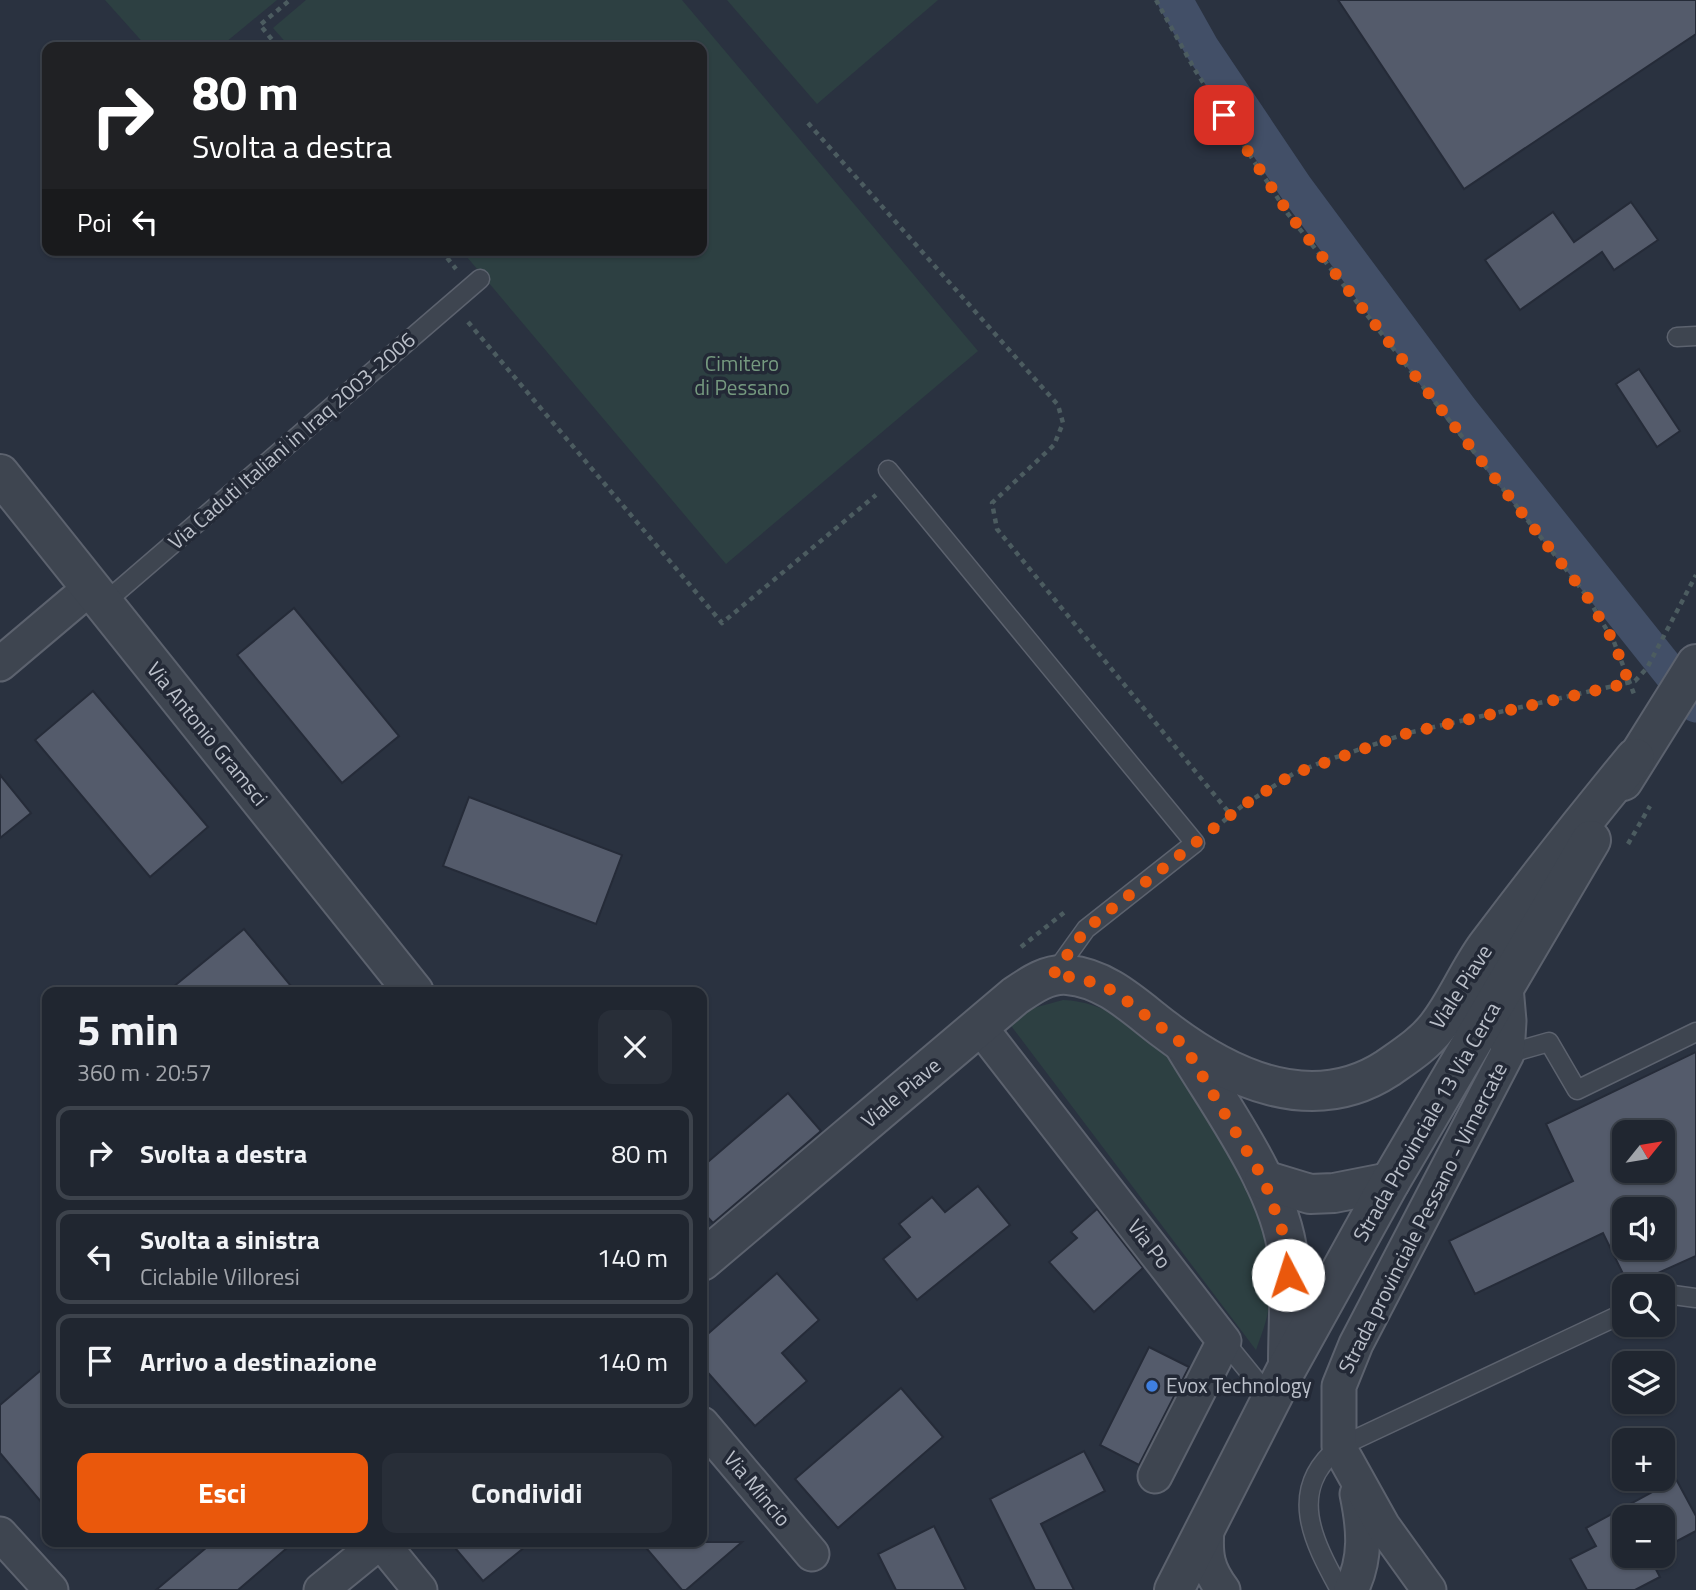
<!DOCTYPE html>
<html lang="it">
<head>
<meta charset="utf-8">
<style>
  :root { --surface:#202630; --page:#282e38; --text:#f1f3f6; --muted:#a2a5ab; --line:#3d434c; --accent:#ea580c }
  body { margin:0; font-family:"Titillium Web",sans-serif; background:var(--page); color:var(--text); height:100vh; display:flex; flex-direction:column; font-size:26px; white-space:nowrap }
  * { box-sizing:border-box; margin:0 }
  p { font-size:23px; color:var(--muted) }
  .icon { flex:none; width:38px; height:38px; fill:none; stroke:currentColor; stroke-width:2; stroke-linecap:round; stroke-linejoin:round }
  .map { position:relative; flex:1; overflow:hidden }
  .details { position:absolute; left:42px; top:987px; width:665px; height:560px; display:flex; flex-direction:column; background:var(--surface); border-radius:14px; box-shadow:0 2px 5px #0004,0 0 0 2px var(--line) }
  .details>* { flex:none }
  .top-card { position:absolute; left:42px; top:42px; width:665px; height:214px; border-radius:14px; box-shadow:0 2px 5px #0004,0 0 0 2px var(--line); background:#202124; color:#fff; overflow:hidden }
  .needle { width:46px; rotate:60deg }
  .tools { position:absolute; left:1612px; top:1120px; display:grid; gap:14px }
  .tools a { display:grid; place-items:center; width:63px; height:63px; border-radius:14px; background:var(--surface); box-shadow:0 2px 5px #0004,0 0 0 2px var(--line); font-size:35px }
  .pin { position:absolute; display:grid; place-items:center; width:60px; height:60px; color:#fff; margin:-30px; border-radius:14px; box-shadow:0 4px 10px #0006 }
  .me { position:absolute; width:77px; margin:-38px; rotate:355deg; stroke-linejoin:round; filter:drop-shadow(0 0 5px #0008) }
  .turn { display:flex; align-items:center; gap:24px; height:147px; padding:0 35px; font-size:32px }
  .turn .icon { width:91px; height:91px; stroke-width:2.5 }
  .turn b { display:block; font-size:49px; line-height:60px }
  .then { display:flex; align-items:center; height:66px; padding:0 35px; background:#0003; gap:14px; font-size:26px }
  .round { display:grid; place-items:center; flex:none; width:74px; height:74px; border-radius:14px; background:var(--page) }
  .summary { display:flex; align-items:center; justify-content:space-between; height:119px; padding:0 35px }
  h1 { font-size:42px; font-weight:700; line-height:52px }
  .button { display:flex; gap:14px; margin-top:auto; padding:14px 35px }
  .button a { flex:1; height:80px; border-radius:14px; background:var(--accent); color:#fff; font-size:28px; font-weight:700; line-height:80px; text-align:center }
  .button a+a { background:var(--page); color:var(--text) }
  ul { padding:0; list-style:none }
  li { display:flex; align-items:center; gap:21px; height:94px; margin:0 14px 10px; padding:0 21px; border:4px solid var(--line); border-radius:14px }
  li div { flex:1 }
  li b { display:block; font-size:26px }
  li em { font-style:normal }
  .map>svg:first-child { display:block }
  .green { fill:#2d4042 }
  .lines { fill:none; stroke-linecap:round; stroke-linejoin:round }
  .canal { stroke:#424f67; stroke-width:35 }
  .building { fill:#545b6b; stroke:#252b38; stroke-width:2; fill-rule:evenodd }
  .service-casing { stroke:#5c626e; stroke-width:21 }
  .minor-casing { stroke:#5c626e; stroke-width:37 }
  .tertiary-casing { stroke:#5c626e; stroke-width:42 }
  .path { stroke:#4c5c60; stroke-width:4.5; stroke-dasharray:5 5; stroke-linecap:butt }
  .service { stroke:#3e4550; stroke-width:18 }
  .minor { stroke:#3e4550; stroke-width:33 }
  .tertiary { stroke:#3e4550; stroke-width:38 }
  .route { stroke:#ea580c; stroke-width:12; stroke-dasharray:0 21.6 }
  .shop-dot { fill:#3f7fe0; stroke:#232936; stroke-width:2.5 }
  .labels { text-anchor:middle; stroke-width:7; stroke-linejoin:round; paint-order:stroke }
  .park-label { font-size:21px; fill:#75997f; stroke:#232936 }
  .street-label { font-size:21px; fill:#bbc0ca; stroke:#232936 }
  .poi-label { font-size:21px; fill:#bbc0ca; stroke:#232936; text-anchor:start }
</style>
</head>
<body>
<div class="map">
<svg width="1696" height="1590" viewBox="0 0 1696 1590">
  <rect width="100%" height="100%" fill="#2a3240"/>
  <g class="green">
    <polygon points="105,0 277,0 220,47 147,47"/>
    <polygon points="306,0 682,0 978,351 726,564 461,250 702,250 702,47 290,47 273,28"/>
    <polygon points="727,0 938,0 817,104"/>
    <path d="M 1063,1000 C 1155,1004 1217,1118 1249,1192 C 1256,1208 1267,1225 1271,1241 C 1272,1249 1271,1259 1271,1268 C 1272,1303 1268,1318 1256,1350 L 1009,1023 L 1030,1009 Z"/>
  </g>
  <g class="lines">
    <polyline class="canal" points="1175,0 1202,48 1296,188 1460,409 1696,705"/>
  </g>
  <g class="building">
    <polygon points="1338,0 1696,0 1696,34 1464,189"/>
    <polygon points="1631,202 1658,240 1614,270 1602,252 1520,310 1485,260 1553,212 1574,242"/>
    <polygon points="1639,369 1680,431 1657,447 1616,384"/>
    <polygon points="294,608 399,736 342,783 237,655"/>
    <polygon points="93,691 208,827 150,877 35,740"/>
    <polygon points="0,775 31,813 0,838"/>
    <polygon points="469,797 622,855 596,924 443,866"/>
    <polygon points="244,929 296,992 167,992"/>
    <path d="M 1696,1052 L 1696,1256 L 1629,1286 L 1603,1233 L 1475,1294 L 1449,1241 L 1573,1181 L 1546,1124 ZM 1624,1132 L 1662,1132 L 1662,1171 L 1624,1171 ZM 1624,1209 L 1662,1209 L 1662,1248 L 1624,1248 Z"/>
    <polygon points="788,1093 821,1131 713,1223 702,1211 702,1167"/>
    <polygon points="978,1186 1010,1225 917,1300 883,1259 910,1237 899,1224 932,1197 945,1212"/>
    <polygon points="1097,1209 1143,1268 1094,1312 1049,1262 1077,1238 1071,1232"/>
    <polygon points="777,1273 819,1320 782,1353 807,1381 755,1426 702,1366 702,1339"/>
    <polygon points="1149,1347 1189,1367 1139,1465 1100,1445"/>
    <polygon points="47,1365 47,1509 0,1453 0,1405"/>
    <polygon points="901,1388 943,1437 838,1528 795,1479"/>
    <polygon points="1084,1451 1105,1491 1041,1524 1074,1590 1035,1590 990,1499"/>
    <polygon points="1676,1479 1696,1516 1696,1531 1662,1549 1662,1517 1624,1517 1624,1556 1649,1556 1660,1577 1635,1590 1587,1590 1570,1559 1596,1546 1586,1528"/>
    <polygon points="934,1526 966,1590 896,1590 878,1554"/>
    <polygon points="213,1542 294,1542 238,1590 156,1590"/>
    <polygon points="450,1542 531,1542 483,1581"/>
    <polygon points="641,1542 742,1542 686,1590 682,1590"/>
  </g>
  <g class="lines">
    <g class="service-casing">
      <g id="service">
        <polyline points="1677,337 1696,336"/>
        <polyline points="888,470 1195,843 1086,929 1053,975"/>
        <polyline points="103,604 480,279"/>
        <polyline points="1507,1054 1549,1042 1577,1090 1696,1032"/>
        <polyline points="1662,1295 1666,1294 1696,1298"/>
        <polyline points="1224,1341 1272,1400"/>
        <path d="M 1340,1590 C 1313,1541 1286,1490 1339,1447 L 1624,1313"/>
      </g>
    </g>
    <g class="minor-casing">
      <g id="minor">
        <polyline points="0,664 90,588"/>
        <polyline points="980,1027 1224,1341 1155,1476"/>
        <polyline points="702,1424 812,1554"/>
        <path d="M 1207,1529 C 1205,1555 1207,1569 1223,1590"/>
        <polyline points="0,1534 51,1590"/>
        <polyline points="381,1542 420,1590"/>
        <polyline points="321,1590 380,1542"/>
        <path d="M 1351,1590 C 1367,1558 1364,1528 1357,1494"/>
        <polyline points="1429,1590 1383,1526 1339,1447 1339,1386 1356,1344 1507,1054 1509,1021 1506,987"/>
      </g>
    </g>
    <g class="tertiary-casing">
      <g id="tertiary">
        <polyline points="0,474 414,992"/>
        <polyline points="1623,781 1696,664"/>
        <path d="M 1184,1045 C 1219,1104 1281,1187 1288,1256 C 1291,1291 1288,1328 1288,1363"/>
        <polyline points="1264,1180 1310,1194 1334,1193 1390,1182"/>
        <path d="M 702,1261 L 1015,996 C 1031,985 1048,973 1068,975 C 1106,978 1135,1007 1164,1029 C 1228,1078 1312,1118 1388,1068 C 1405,1056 1424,1044 1437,1027 C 1456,1003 1468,972 1487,946 C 1535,882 1584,820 1635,758"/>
        <polyline points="1174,1590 1287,1368 1390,1182 1591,840"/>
      </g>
    </g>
    <g class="path">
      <polyline points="1156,0 1195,70 1288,214 1586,595 1614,642 1634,694"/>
      <polyline points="278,47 260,25 290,0"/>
      <polyline points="808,123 1058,405 1063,423 1054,445 992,503 997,529 1231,815"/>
      <polyline points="441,250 456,269"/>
      <polyline points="468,322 722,623 876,495"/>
      <polyline points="1215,828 1242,806 1293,774 1322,762 1408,733 1635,681 1647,668 1696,575"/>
      <polyline points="1628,844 1650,806"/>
      <polyline points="1021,947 1066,911"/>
    </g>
    <use href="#service" class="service"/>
    <use href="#minor" class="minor"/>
    <use href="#tertiary" class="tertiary"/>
  </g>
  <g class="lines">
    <polyline class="route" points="1224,115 1289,214 1586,595 1614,642 1629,683 1408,733 1293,774 1242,806 1086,929 1052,976 1078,977 1114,991 1184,1045 1264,1180 1286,1241 1288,1275"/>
  </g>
  <circle class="shop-dot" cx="1152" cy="1386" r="7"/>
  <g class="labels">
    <g class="park-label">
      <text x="742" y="371">Cimitero<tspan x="742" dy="24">di Pessano</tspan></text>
    </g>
    <g class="street-label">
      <text transform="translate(292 441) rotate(-41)" y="7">Via Caduti Italiani in Iraq 2003-2006</text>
      <text transform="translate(207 734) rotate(51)" y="7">Via Antonio Gramsci</text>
      <text transform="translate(1461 987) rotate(-57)" y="7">Viale Piave</text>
      <text transform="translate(901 1093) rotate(-40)" y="7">Viale Piave</text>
      <text transform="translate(1427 1122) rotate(-60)" y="7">Strada Provinciale 13 Via Cerca</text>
      <text transform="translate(1423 1218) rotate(-63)" y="7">Strada provinciale Pessano - Vimercate</text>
      <text transform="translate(1149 1244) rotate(52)" y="7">Via Po</text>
      <text transform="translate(757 1489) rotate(50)" y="7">Via Mincio</text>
    </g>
    <g class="poi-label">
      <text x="1166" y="1393">Evox Technology</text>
    </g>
  </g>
</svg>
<div class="tools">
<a><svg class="needle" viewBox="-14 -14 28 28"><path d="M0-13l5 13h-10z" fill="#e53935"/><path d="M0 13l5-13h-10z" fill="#a2a5ab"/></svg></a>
<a><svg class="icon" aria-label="sound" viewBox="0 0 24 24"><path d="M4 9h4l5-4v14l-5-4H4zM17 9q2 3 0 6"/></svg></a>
<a><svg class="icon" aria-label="search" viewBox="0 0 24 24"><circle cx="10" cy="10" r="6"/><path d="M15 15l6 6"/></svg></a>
<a><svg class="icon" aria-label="layers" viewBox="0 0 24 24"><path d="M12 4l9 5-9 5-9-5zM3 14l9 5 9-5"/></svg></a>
<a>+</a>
<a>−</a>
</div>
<div class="pin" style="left:1224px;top:115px;background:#d93025"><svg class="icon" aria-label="arrive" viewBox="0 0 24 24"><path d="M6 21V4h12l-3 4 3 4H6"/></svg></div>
<svg class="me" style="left:1288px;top:1275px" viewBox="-20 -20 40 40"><circle r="19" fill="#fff"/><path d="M0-13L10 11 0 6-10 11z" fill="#ea580c"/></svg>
<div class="top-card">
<div class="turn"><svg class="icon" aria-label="right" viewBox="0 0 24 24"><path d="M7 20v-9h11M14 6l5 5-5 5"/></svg><div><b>80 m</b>Svolta a destra</div></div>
<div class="then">Poi<svg class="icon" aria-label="left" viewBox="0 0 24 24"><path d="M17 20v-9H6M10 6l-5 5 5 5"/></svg></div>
</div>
<section class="details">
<div class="summary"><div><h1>5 min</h1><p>360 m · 20:57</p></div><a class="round"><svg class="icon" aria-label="close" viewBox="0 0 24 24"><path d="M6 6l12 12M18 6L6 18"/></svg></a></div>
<ul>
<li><svg class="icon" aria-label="right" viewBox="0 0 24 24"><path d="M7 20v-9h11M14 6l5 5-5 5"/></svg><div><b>Svolta a destra</b></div><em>80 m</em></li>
<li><svg class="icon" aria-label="left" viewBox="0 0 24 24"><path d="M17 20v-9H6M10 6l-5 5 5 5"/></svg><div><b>Svolta a sinistra</b><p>Ciclabile Villoresi</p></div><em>140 m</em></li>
<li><svg class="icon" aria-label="arrive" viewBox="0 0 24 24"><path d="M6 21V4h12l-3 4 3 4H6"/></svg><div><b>Arrivo a destinazione</b></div><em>140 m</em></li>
</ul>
<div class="button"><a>Esci</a><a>Condividi</a></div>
</section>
</div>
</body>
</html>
